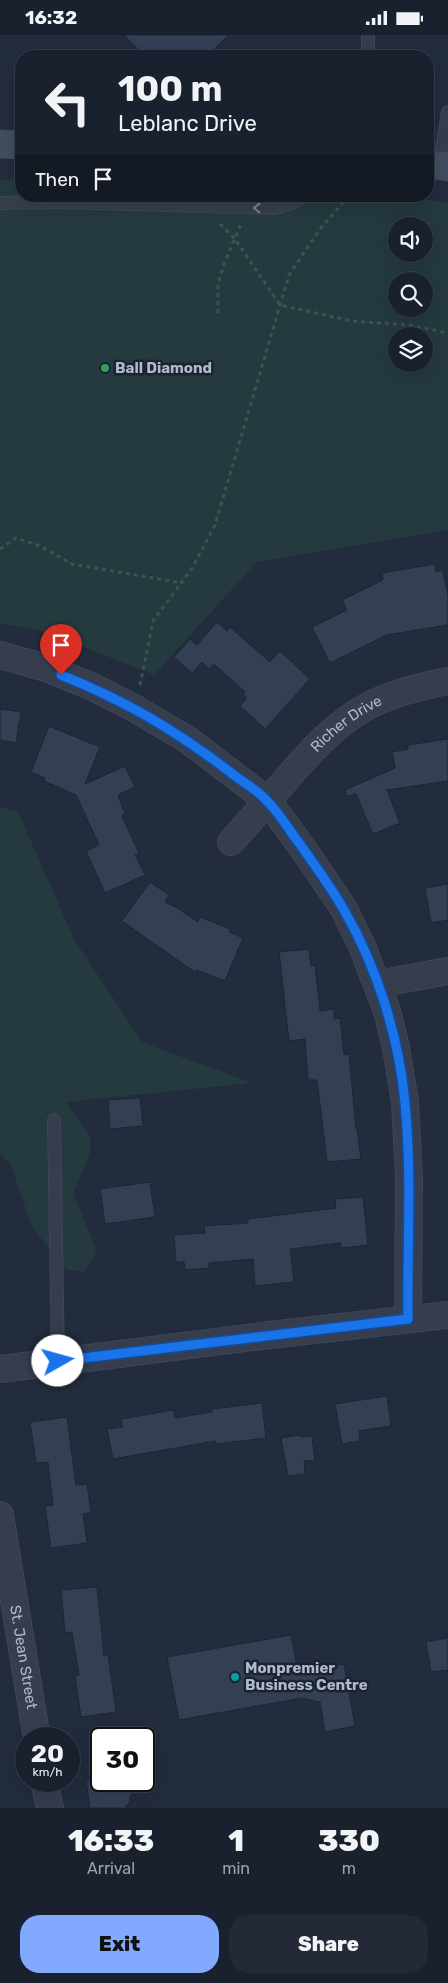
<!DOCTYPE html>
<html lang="en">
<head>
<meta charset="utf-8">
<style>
  :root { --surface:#1a212e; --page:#232936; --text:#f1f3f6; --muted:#9fa3aa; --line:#383e4a; --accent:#81aafe }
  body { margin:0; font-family:Rubik,sans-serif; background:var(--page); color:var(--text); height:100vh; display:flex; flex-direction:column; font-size:19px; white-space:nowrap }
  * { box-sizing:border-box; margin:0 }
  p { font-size:16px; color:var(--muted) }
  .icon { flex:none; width:28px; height:28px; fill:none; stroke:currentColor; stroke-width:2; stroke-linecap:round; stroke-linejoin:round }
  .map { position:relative; height:1773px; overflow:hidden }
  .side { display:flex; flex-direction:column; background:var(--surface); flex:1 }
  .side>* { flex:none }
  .guide { position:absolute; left:15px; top:15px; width:419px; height:152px; border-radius:20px; box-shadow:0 5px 20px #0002,0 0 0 1px var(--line); background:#1a212e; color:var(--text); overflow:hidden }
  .tools { position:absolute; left:388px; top:182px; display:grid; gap:10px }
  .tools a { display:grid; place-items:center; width:45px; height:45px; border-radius:50%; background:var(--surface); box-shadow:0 5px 20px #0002,0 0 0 1px var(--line); font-size:25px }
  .speed { position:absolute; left:15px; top:1692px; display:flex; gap:10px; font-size:25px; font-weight:700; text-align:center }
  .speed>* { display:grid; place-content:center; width:65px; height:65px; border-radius:50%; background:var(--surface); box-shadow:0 5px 20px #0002,0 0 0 1px var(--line); line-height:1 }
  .speed small { font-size:12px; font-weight:400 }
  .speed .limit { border:2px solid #111; border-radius:8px; background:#fff; color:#111 }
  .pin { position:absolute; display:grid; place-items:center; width:42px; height:42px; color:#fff; margin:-51px -21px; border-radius:50% 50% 50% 0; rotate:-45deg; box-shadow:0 0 5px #0007 }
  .pin .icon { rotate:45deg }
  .me { position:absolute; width:55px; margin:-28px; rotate:83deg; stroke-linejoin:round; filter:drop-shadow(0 0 4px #0008) }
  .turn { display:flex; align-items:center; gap:18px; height:105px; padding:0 20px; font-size:22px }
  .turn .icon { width:65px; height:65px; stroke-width:2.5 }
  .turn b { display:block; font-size:35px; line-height:42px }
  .then { display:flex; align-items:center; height:48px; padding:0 20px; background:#0003; gap:10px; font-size:19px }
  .eta { display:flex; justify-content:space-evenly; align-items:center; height:85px; text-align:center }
  .eta b { font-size:30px; font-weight:800; line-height:35px }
  .cta { display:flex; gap:10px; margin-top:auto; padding:10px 20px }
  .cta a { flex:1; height:58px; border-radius:20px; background:var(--accent); color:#111; font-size:20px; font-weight:800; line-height:58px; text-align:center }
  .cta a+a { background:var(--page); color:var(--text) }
  .status { display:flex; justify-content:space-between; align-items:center; height:35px; padding:0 25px; background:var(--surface); direction:ltr }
  .status svg { height:14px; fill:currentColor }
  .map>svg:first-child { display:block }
  .green { fill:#243a3e; fill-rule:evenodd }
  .building { fill:#334054; stroke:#1d2534 }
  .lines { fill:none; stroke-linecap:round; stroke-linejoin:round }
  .lane-casing { stroke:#3f4756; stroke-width:14 }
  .street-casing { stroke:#3f4756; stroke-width:28 }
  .secondary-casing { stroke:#3f4756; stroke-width:29 }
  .path { stroke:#3c5356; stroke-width:3; stroke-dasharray:4 4; stroke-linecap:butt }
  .lane { stroke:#363e4d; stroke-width:12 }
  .street { stroke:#363e4d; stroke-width:26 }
  .secondary { stroke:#434d61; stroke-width:28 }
  .oneway { stroke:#7a8291 }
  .route-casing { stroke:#114b97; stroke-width:12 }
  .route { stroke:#1a73e8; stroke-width:9 }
  .leisure-dot { fill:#2e9e5b; stroke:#1b2332; stroke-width:2 }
  .culture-dot { fill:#0f9aa8; stroke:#1b2332; stroke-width:2 }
  .labels { text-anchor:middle; stroke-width:5; stroke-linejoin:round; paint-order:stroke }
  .poi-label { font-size:15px; font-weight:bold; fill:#b1b9c9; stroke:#1b2332; text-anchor:start }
  .street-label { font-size:15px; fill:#b1b9c9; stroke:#1b2332 }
</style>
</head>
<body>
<div class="status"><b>16:32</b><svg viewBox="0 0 49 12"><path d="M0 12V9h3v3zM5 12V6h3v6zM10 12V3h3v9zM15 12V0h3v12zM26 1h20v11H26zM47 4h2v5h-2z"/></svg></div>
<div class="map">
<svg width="448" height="1773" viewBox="0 0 448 1773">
  <rect width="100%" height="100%" fill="#222c3d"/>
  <g class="green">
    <path d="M 0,145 L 21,145 L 21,161 L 404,161 L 448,168 L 448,495 L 257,527 L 154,640 L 50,598 L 0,588 ZM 396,191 L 424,191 L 424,219 L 396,219 ZM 396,246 L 424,246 L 424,274 L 396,274 ZM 396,301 L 424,301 L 424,329 L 396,329 Z"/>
    <polygon points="0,772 18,777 74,904 142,1007 252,1048 66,1067 90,1101 90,1117 73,1159 96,1213 95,1222 83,1237 66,1234 32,1192 11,1130 0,1118"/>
  </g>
  <g class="building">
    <polygon points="124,0 229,0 207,21 145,21"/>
    <polygon points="435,529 436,537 443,535 448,561 448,590 387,600 330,628 312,592 347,575 342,565 383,545 382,538"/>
    <polygon points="217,587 227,596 230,592 270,627 280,616 310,644 265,694 240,671 247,663 243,659 245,657 214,629 209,634 202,627 192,638 174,622 190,604 197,610"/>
    <polygon points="0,674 21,677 16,708 0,705"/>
    <polygon points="49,691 100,712 85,749 125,731 135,752 118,760 125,779 122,781 139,818 135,820 145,840 105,858 86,816 99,810 76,760 44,746 45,743 31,737"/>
    <polygon points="448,704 448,746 387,755 400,788 373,799 356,759 347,761 345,755 395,733 392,717 408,714 408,710"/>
    <polygon points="150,847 169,860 165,867 176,872 198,887 200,882 230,894 229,897 243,903 225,946 197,935 196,938 122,886"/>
    <polygon points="448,849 448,885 431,888 425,853"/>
    <polygon points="309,914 311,931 315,930 320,976 334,974 334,984 340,983 344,1020 349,1019 356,1094 357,1094 361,1124 327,1127 317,1045 308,1045 305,1004 289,1006 279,917"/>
    <polygon points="140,1063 143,1091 110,1094 108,1065"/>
    <polygon points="150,1147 155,1182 105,1189 100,1154"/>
    <polygon points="363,1162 368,1210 341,1213 340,1208 290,1214 294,1247 255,1251 253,1224 209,1228 209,1233 185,1235 184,1227 176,1227 174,1200 205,1198 204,1191 248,1188 248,1184 336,1173 335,1164"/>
    <polygon points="387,1361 391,1391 359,1396 360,1406 342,1409 335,1369"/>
    <polygon points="262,1368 266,1403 216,1409 215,1406 113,1424 107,1394 123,1392 121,1384 173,1375 175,1383 212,1377 212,1374"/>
    <polygon points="67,1382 76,1450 87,1449 91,1478 83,1479 87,1508 51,1513 45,1471 53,1470 48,1427 36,1428 30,1387"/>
    <polygon points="300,1400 301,1402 312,1401 315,1425 304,1426 305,1439 288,1441 281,1403"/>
    <polygon points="97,1552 104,1621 108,1620 116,1677 81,1682 75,1641 79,1640 72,1597 65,1598 61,1555"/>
    <polygon points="291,1600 298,1637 344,1629 355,1691 325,1697 320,1667 302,1663 179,1685 167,1622"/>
    <polygon points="448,1603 448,1635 431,1637 426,1607"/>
    <polygon points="86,1746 140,1746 130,1762 130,1766 125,1773 90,1773"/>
  </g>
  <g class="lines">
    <g class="lane-casing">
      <g id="lane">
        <polyline points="368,21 368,0"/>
        <polyline points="439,130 448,77"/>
        <polyline points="0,168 60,167 274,173 292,168 303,161"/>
        <polyline points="54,1085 58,1326"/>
      </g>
    </g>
    <g class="street-casing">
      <g id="street">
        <polyline points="0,620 46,633 93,652 134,673 188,705 268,766 306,818 344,874 362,911 388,979 396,1013 405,1067 409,1143 408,1284"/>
        <path id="s1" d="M 231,807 C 249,787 267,767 284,747 C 310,717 336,687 372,669 C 396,657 422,651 448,646"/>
        <polyline points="377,949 448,936"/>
        <polyline points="0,1334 270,1300 448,1280"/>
        <path id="s2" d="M 0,1480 L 37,1704"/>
        <polyline points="44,1746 50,1773"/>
      </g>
    </g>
    <g class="secondary-casing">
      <g id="secondary">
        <polyline points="0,109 21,110"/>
        <polyline points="428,129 448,132"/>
      </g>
    </g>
    <g class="path">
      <polyline points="220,189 235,204 280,270 352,286 409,290 448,298"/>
      <polyline points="218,278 218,249 224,229 241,189"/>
      <polyline points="0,514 16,503 38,510 72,529 182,548"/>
      <polyline points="140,650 153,586 193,532 215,490 289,240 320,194 349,161"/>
    </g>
    <use href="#lane" class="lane"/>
    <use href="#street" class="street"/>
    <use href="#secondary" class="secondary"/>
  </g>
  <defs><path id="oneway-chevron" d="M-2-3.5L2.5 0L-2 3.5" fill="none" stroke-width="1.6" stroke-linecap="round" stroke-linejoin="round" transform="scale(1.25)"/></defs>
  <use class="oneway" href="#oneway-chevron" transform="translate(257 173) rotate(-179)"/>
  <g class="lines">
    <g class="route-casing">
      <path id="route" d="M 58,1326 L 408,1284 C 407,1212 412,1140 405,1068 C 399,1002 377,932 344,875 C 331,852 315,830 299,808 C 289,795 280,779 268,767 C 258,755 242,747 230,737 C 175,695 126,666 61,640"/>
    </g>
    <use href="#route" class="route"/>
  </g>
  <circle class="leisure-dot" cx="105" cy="333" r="5"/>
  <circle class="culture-dot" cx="235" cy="1642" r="5"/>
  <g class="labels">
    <g class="poi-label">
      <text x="115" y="338">Ball Diamond</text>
      <text x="245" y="1638">Monpremier<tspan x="245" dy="17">Business Centre</tspan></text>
    </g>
    <g class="street-label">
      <text dy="5" stroke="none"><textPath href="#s1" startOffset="166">Richer Drive</textPath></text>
      <text dy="5" stroke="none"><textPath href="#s2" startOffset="144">St. Jean Street</textPath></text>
    </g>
  </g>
</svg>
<div class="tools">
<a><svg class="icon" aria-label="sound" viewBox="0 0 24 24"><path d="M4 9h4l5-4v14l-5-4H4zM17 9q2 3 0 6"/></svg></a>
<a><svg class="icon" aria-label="search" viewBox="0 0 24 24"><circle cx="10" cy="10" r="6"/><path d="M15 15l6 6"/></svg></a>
<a><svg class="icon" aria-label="layers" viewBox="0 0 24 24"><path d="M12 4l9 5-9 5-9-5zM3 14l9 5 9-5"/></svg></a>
</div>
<div class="speed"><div>20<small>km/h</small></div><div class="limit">30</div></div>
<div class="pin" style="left:61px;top:640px;background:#d93025"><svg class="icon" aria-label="arrive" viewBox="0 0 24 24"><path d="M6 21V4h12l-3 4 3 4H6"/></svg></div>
<svg class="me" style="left:58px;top:1326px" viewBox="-20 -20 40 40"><circle r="19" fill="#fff"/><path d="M0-13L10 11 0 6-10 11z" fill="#1a73e8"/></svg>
<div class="guide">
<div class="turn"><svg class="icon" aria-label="left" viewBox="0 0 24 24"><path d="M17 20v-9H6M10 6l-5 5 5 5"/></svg><div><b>100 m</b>Leblanc Drive</div></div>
<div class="then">Then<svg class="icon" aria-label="arrive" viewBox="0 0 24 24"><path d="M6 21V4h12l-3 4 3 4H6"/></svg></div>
</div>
</div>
<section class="side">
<div class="eta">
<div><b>16:33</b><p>Arrival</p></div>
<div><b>1</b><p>min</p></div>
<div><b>330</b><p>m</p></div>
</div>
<div class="cta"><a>Exit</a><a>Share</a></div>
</section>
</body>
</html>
